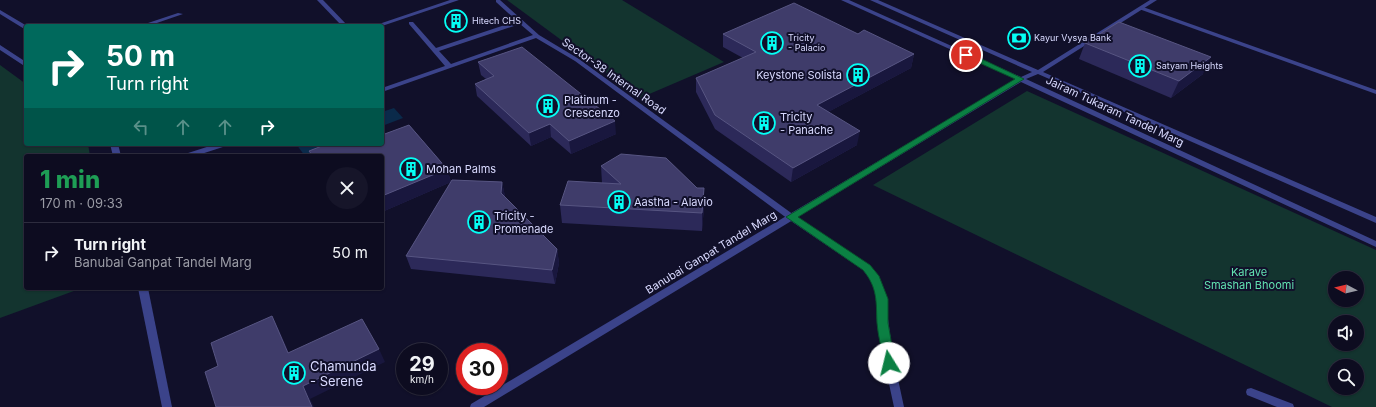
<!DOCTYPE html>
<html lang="en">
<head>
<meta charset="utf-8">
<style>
  :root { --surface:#0d0c20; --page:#161529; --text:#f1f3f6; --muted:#9a9ba5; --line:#2d2c3e }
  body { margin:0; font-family:Inter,sans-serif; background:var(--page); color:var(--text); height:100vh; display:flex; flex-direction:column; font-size:15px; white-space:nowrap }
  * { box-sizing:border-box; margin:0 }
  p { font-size:13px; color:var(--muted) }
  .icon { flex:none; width:22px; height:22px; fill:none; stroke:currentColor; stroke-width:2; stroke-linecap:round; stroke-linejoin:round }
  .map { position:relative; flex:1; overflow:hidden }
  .side { position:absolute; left:24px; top:154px; width:360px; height:136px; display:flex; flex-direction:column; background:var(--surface); border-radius:4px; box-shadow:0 1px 3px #0004,0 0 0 1px var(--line) }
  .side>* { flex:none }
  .banner { position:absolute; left:24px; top:24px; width:360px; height:122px; border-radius:4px; box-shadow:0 1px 3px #0004,0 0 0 1px var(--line); background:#00695c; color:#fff; overflow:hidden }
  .needle { width:26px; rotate:277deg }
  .fabs { position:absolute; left:1328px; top:271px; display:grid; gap:8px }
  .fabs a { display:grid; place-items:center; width:36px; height:36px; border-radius:50%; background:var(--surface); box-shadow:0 1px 3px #0004,0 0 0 1px var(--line); font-size:20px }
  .speed { position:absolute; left:396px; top:343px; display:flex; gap:8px; font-size:20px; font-weight:700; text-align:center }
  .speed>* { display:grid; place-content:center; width:52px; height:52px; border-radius:50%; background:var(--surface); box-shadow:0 1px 3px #0004,0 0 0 1px var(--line); line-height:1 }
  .speed small { font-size:10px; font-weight:400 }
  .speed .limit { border:6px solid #d22; background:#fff; color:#111 }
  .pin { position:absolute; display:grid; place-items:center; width:34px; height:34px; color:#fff; margin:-17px; border:2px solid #fff; border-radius:50%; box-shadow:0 1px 4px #0007 }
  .me { position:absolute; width:44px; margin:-22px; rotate:351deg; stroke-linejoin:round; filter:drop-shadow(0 0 3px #0008) }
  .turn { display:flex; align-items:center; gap:14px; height:84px; padding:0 16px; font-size:18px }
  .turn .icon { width:52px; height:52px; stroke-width:2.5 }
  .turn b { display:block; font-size:28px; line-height:34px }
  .lanes { display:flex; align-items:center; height:38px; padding:0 16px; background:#0003; justify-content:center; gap:20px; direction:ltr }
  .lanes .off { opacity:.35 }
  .round { display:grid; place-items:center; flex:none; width:42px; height:42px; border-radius:21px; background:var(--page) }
  .summary { display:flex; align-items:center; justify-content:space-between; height:68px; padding:0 16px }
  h1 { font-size:24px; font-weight:800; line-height:30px; color:#1e9e55 }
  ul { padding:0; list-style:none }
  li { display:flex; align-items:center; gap:12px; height:60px; padding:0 16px; border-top:1px solid var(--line) }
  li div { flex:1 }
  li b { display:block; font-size:15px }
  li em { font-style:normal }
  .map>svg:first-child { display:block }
  .green { fill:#13342f; fill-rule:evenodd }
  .water { fill:#0a2a4a }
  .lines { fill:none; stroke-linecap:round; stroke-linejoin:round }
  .minor { fill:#3b438a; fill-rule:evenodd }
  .tertiary { fill:#3b438a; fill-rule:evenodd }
  .wall { fill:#2c2959 }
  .shaded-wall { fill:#19173e }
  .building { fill:#3f3c6a; stroke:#575582 }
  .route { fill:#0b8043; stroke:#07532c }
  .labels { text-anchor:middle; stroke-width:4; stroke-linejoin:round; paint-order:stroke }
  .far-poi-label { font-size:9px; fill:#d9daff; stroke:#11102a; text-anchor:start }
  .poi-label { font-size:11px; fill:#d9daff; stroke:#11102a; text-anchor:start }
  .street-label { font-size:11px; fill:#d9daff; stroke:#11102a }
  .park-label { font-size:11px; fill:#62e3b1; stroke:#11102a }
  .near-poi-label { font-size:13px; fill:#d9daff; stroke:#11102a; text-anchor:start }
</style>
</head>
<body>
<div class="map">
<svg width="1376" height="407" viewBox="0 0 1376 407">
  <rect width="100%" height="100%" fill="#11102a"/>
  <g class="green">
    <polygon points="507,0 622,0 724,62 640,98"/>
    <polygon points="0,65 26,84 26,144 88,144 90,156 26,156 26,288 82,288 0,318"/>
    <path d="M 1027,91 L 1376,250 L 1376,407 L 1332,407 L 873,185 ZM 1335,278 L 1357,278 L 1357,300 L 1335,300 ZM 1335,322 L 1357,322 L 1357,344 L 1335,344 ZM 1335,366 L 1357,366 L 1357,388 L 1335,388 Z"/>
  </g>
  <g class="water">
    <polygon points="394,108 403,118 382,126 382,112"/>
    <polygon points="296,144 336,144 305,156"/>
  </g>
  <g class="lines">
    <g class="minor">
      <polygon points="317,0 323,0 348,26 342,26"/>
      <polygon points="450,0 459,0 382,26 373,26"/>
      <path d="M 496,0 L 500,0 L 539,35 L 579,59 L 794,215 L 869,266 L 875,273 L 884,289 L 893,356 L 904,407 L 894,407 L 883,356 L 875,289 L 869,278 L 863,270 L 788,219 L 575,61 L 536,38 L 382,92 L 382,88 L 445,66 L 409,24 L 409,22 L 413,22 L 436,48 L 517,21 L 496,2 ZM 520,24 L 533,35 L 451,64 L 439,51 Z"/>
      <polygon points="1139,7 1143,7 1376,90 1376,94 1139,9"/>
      <polygon points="0,10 27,26 26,30 0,14"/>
      <polygon points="178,13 183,14 148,26 139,26"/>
      <polygon points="216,144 227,144 226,146 195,156 184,156 185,154"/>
      <polygon points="1251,388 1293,404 1294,407 1277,407 1247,395 1246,392 1247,389"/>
    </g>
    <g class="tertiary">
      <polygon points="841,0 849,0 1021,77 1032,72 870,0 878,0 1038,70 1150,0 1157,0 1043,72 1376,217 1376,223 1038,74 1026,79 1376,241 1376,247 1021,82 484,407 470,407 471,404 1016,79"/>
      <polygon points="0,45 26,62 26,67 0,50"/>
      <polygon points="110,144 118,144 121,156 113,156"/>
      <polygon points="138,288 148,288 172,407 162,407"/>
    </g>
  </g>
  <g class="wall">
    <polygon points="723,34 858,34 914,54 911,68 828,112 857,145 791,182 715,129 696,92 696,78 743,58 723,47"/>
    <polygon points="1085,43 1203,74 1171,98 1079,59"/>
    <polygon points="478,62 616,134 571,154 551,137 531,146 477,96 475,84 486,79 481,75"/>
    <polygon points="409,125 447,169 451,182 452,180 502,182 505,197 557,249 559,263 555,284 411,269 406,256 451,182 382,212 382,156 311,156 309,151 327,144 382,144 382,135"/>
    <polygon points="601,166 697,188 704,188 704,206 702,231 562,223 560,205 602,183"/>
  </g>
  <g class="shaded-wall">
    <polygon points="914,54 911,68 815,119 817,105"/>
    <polygon points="1211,57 1203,74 1171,98 1179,81"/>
    <polygon points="615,121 616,134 571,154 569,141"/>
    <polygon points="550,124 551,137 531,146 529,133"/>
    <polygon points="860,131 857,145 791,182 793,168"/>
    <polygon points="447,169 451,182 382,212 382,196"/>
    <polygon points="502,182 505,196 504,206 501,193"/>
    <polygon points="704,188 704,206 702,231 702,213"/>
    <polygon points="557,249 559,263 555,284 552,270"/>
    <polygon points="272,316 279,330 295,367 288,353"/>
    <polygon points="379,349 385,362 310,399 314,407 312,407 303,386"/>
  </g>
  <g class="building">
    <polygon points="794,3 858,34 864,30 914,54 817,105 860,131 793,168 715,115 696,78 756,52 723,34"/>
    <polygon points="1119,22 1211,57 1179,81 1085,43"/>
    <polygon points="522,47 615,121 569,141 550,124 529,133 475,84 494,76 478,62"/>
    <polygon points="409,125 447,169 382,196 382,156 313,156 309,151 327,144 382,144 382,135"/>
    <polygon points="621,154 666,158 697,188 704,188 702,213 560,205 568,181 621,184 601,166"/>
    <polygon points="452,180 502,182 501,193 557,249 552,270 406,256"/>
    <polygon points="272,316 288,353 362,319 379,349 303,386 312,407 216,407 205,372 218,366 211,343"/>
  </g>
  <path class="route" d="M 964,53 L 969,53 L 1024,79 L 798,217 L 870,265 L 879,276 L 888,299 L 888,323 L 895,363 L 893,367 L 885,367 L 884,363 C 882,350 878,336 877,323 C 876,302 878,288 863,270 L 786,217 L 1015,79 L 964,56 Z"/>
  <defs>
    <g id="building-ring" transform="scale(1.15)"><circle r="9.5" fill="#11102a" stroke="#05fff5" stroke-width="1.5"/><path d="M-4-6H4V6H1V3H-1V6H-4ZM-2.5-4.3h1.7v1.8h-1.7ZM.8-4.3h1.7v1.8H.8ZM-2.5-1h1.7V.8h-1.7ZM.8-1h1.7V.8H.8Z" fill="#05fff5"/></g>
    <g id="bank-ring" transform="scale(1.15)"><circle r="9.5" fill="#11102a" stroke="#05fff5" stroke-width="1.5"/><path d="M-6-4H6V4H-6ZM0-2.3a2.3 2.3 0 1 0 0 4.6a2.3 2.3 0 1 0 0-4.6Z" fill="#05fff5"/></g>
  </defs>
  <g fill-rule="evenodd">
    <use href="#building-ring" x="456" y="21"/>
    <use href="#bank-ring" x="1019" y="38"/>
    <use href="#building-ring" x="772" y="43"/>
    <use href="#building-ring" x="1140" y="66"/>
    <use href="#building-ring" x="858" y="75"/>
    <use href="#building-ring" x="548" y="106"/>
    <use href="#building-ring" x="764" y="123"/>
    <use href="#building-ring" x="411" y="169"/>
    <use href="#building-ring" x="619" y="202"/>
    <use href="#building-ring" x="479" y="222"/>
    <use href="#building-ring" x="294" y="373"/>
  </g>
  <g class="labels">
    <g class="far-poi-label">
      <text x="472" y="24">Hitech CHS</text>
      <text x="788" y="41">Tricity<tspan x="788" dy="10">- Palacio</tspan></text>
      <text x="1034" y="41">Kayur Vysya Bank</text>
      <text x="1156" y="69">Satyam Heights</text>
    </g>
    <g class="poi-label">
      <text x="842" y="79" text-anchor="end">Keystone Solista</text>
      <text x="564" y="104">Platinum -<tspan x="564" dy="13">Crescenzo</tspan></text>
      <text x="780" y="121">Tricity<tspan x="780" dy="13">- Panache</tspan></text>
      <text x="426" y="173">Mohan Palms</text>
      <text x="634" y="206">Aastha - Alavio</text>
      <text x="494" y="220">Tricity -<tspan x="494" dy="13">Promenade</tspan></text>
    </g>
    <g class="street-label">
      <text transform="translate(614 76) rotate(35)" y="4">Sector-38 Internal Road</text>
      <text transform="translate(1115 111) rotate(25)" y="4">Jairam Tukaram Tandel Marg</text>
      <text transform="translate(711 252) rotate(-31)" y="4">Banubai Ganpat Tandel Marg</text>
    </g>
    <g class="park-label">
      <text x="1249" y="276">Karave<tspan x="1249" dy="13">Smashan Bhoomi</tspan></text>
    </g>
    <g class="near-poi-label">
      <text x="310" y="371">Chamunda<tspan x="310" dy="15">- Serene</tspan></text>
    </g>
  </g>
</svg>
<div class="fabs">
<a><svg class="needle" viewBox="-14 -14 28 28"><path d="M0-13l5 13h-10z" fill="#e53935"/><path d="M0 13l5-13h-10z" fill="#9a9ba5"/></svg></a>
<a><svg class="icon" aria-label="sound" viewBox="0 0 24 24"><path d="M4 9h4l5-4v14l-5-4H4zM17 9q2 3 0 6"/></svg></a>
<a><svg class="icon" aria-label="search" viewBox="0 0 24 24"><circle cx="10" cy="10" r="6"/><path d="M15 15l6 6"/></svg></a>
</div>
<div class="speed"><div>29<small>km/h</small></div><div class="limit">30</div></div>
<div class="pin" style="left:966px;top:55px;background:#d93025"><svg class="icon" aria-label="arrive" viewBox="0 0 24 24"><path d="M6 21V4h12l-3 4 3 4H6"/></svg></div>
<svg class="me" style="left:889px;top:363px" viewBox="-20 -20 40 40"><circle r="19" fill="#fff"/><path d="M0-13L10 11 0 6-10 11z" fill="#0b8043"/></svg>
<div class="banner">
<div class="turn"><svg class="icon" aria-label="right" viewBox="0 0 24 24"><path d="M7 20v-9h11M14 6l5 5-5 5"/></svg><div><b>50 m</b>Turn right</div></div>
<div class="lanes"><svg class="icon off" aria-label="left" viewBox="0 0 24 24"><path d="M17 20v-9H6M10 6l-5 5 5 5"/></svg><svg class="icon off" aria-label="ahead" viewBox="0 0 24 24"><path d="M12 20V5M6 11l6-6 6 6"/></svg><svg class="icon off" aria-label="ahead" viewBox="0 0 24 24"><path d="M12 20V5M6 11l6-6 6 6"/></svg><svg class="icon" aria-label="right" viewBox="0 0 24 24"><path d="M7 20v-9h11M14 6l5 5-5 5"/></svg></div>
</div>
<section class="side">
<div class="summary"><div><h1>1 min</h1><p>170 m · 09:33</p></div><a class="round"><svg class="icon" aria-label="close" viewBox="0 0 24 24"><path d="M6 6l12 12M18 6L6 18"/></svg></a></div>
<ul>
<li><svg class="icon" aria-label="right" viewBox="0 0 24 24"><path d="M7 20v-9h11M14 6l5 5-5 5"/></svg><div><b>Turn right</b><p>Banubai Ganpat Tandel Marg</p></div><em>50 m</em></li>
</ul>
</section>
</div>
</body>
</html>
